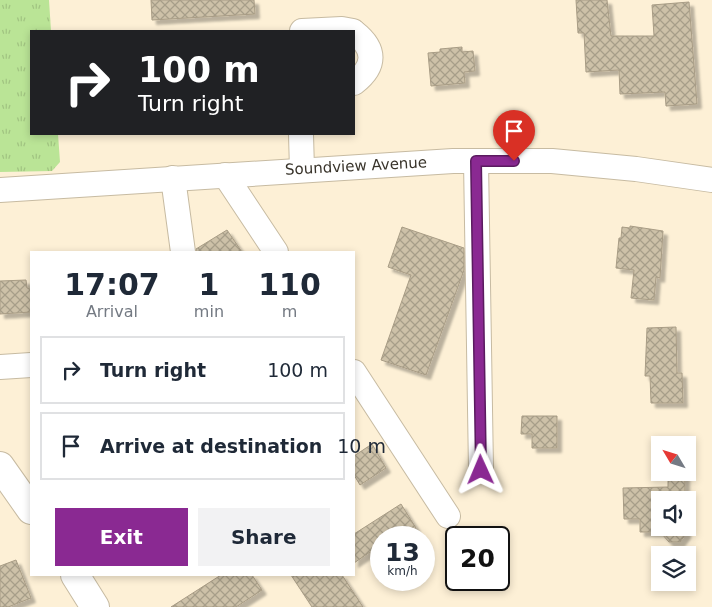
<!DOCTYPE html>
<html lang="en">
<head>
<meta charset="utf-8">
<style>
  :root { --surface:#fff; --page:#f2f2f3; --text:#1f2937; --muted:#747a83; --line:#e0e1e3; --accent:#8a2992 }
  body { margin:0; font-family:"DejaVu Sans",sans-serif; background:var(--page); color:var(--text); height:100vh; display:flex; flex-direction:column; font-size:19px; white-space:nowrap }
  * { box-sizing:border-box; margin:0 }
  p { font-size:16px; color:var(--muted) }
  .icon { flex:none; width:28px; height:28px; fill:none; stroke:currentColor; stroke-width:2; stroke-linecap:round; stroke-linejoin:round }
  .map { position:relative; flex:1; overflow:hidden }
  .drawer { position:absolute; left:30px; top:251px; width:325px; height:325px; display:flex; flex-direction:column; background:var(--surface); border-radius:0px; box-shadow:0 2px 8px #0003 }
  .drawer>* { flex:none }
  .banner { position:absolute; left:30px; top:30px; width:325px; height:105px; border-radius:0px; box-shadow:0 2px 8px #0003; background:#202124; color:#fff; overflow:hidden }
  .needle { width:32px; rotate:308deg }
  .buttons { position:absolute; left:651px; top:436px; display:grid; gap:10px }
  .buttons a { display:grid; place-items:center; width:45px; height:45px; border-radius:0px; background:var(--surface); box-shadow:0 2px 8px #0003; font-size:25px }
  .speed { position:absolute; left:370px; top:526px; display:flex; gap:10px; font-size:25px; font-weight:700; text-align:center }
  .speed>* { display:grid; place-content:center; width:65px; height:65px; border-radius:50%; background:var(--surface); box-shadow:0 2px 8px #0003; line-height:1 }
  .speed small { font-size:12px; font-weight:400 }
  .speed .limit { border:2px solid #111; border-radius:8px; background:#fff; color:#111 }
  .pin { position:absolute; display:grid; place-items:center; width:42px; height:42px; color:#fff; margin:-51px -21px; border-radius:50% 50% 50% 0; rotate:-45deg; box-shadow:0 0 5px #0007 }
  .pin .icon { rotate:45deg }
  .me { position:absolute; width:55px; margin:-28px; rotate:359deg; stroke-linejoin:round; filter:drop-shadow(0 0 4px #0008) }
  .turn { display:flex; align-items:center; gap:18px; height:105px; padding:0 25px; font-size:22px }
  .turn .icon { width:65px; height:65px; stroke-width:2.5 }
  .turn b { display:block; font-size:35px; line-height:42px }
  .eta { display:flex; justify-content:space-evenly; align-items:center; height:85px; text-align:center }
  .eta b { font-size:30px; font-weight:700; line-height:35px }
  .primary-button { display:flex; gap:10px; margin-top:auto; padding:10px 25px }
  .primary-button a { flex:1; height:58px; border-radius:0px; background:var(--accent); color:#fff; font-size:20px; font-weight:700; line-height:58px; text-align:center }
  .primary-button a+a { background:var(--page); color:var(--text) }
  ul { padding:0; list-style:none }
  li { display:flex; align-items:center; gap:15px; height:68px; margin:0 10px 8px; padding:0 15px; border:2px solid var(--line); border-radius:0px }
  li div { flex:1 }
  li b { display:block; font-size:19px }
  li em { font-style:normal }
  .map>svg:first-child { display:block }
  .park { fill:url(#park-tufts) }
  .building { fill:url(#building-cross-hatch); stroke:#a89c85; filter:url(#shadow) }
  .lines { fill:none; stroke-linecap:round; stroke-linejoin:round }
  .minor-casing { stroke:#c7bba2; stroke-width:26 }
  .major-casing { stroke:#c7bba2; stroke-width:30 }
  .minor { stroke:#fff; stroke-width:24 }
  .major { stroke:#fff; stroke-width:28 }
  .route-casing { stroke:#5a1b5f; stroke-width:12 }
  .route { stroke:#8a2992; stroke-width:9 }
  .labels { text-anchor:middle; stroke-width:4.5; stroke-linejoin:round; paint-order:stroke }
  .street-label { font-size:15px; fill:#39342b; stroke:#fff }
</style>
</head>
<body>
<div class="map">
<svg width="712" height="607" viewBox="0 0 712 607">
  <defs>
    <pattern id="park-tufts" width="24" height="20" patternUnits="userSpaceOnUse" patternTransform="scale(1.25)"><rect width="24" height="20" fill="#bae496"/><path d="M3 7l-1-3M5 7V3M7 7l1-3M15 17l-1-3M17 17v-4M19 17l1-3" fill="none" stroke="#a1c481"/></pattern>
    <pattern id="building-cross-hatch" width="8" height="8" patternUnits="userSpaceOnUse" patternTransform="scale(1.25)"><rect width="8" height="8" fill="#cdc1a8"/><path d="M0 0l8 8M0 8l8-8" fill="none" stroke="#a79e89"/></pattern>
    <filter id="shadow"><feDropShadow dx="4.5" dy="4.5" stdDeviation="1" flood-color="#0004"/></filter>
  </defs>
  <rect width="100%" height="100%" fill="#fdf0d6"/>
  <polygon class="park" points="0,0 49,0 51,31 31,31 31,134 58,134 60,162 52,171 0,172"/>
  <g class="building">
    <polygon points="151,0 254,0 255,14 152,20"/>
    <polygon points="576,0 607,0 611,36 654,36 652,5 689,2 697,104 666,106 665,92 620,94 619,70 586,72 584,33 578,33"/>
    <polygon points="462,47 462,52 473,51 475,71 464,72 465,83 431,86 428,53 440,52 440,49"/>
    <polygon points="630,226 663,231 660,278 656,277 654,300 631,298 634,270 616,268 619,238 621,238 622,227 630,228"/>
    <polygon points="402,227 464,248 464,270 426,375 381,360 411,275 388,267"/>
    <polygon points="227,230 242,252 196,252 196,249"/>
    <polygon points="26,280 27,288 31,288 31,312 0,314 0,281"/>
    <polygon points="676,327 677,373 682,373 683,403 651,403 650,376 645,376 647,328"/>
    <polygon points="522,416 557,416 557,448 532,448 532,434 521,434"/>
    <polygon points="372,444 386,468 360,485 354,475 354,456"/>
    <polygon points="668,472 685,472 685,500 660,500 660,528 686,528 686,534 680,542 669,542 660,532 640,532 640,519 624,519 623,488 668,487"/>
    <polygon points="401,504 416,528 401,538 381,538 381,569 370,552 354,563 354,534"/>
    <polygon points="16,560 31,598 8,607 0,607 0,566"/>
    <polygon points="221,575 252,575 262,590 236,607 171,607"/>
    <polygon points="291,575 342,575 363,607 312,607"/>
  </g>
  <g class="lines">
    <g class="minor-casing">
      <g id="minor">
        <polyline points="302,31 342,29 353,31"/>
        <path d="M 354,32 C 376,49 376,66 354,83"/>
        <polyline points="301,134 302,170"/>
        <polyline points="476,161 481,470"/>
        <polyline points="225,175 276,252"/>
        <polyline points="173,178 183,252"/>
        <polyline points="0,190 453,161 552,161 636,169 712,180"/>
        <polyline points="0,367 31,365"/>
        <polyline points="354,372 448,516"/>
      </g>
    </g>
    <g class="major-casing">
      <g id="major">
        <polyline points="0,466 31,510"/>
        <polyline points="75,575 95,607"/>
      </g>
    </g>
    <use href="#minor" class="minor"/>
    <use href="#major" class="major"/>
  </g>
  <g class="lines">
    <g class="route-casing">
      <polyline id="route" points="481,470 476,161 514,161"/>
    </g>
    <use href="#route" class="route"/>
  </g>
  <g class="labels">
    <g class="street-label">
      <text transform="translate(356 166) rotate(-3)" y="5">Soundview Avenue</text>
    </g>
  </g>
</svg>
<div class="buttons">
<a><svg class="needle" viewBox="-14 -14 28 28"><path d="M0-13l5 13h-10z" fill="#e53935"/><path d="M0 13l5-13h-10z" fill="#747a83"/></svg></a>
<a><svg class="icon" aria-label="sound" viewBox="0 0 24 24"><path d="M4 9h4l5-4v14l-5-4H4zM17 9q2 3 0 6"/></svg></a>
<a><svg class="icon" aria-label="layers" viewBox="0 0 24 24"><path d="M12 4l9 5-9 5-9-5zM3 14l9 5 9-5"/></svg></a>
</div>
<div class="speed"><div>13<small>km/h</small></div><div class="limit">20</div></div>
<div class="pin" style="left:514px;top:161px;background:#d93025"><svg class="icon" aria-label="arrive" viewBox="0 0 24 24"><path d="M6 21V4h12l-3 4 3 4H6"/></svg></div>
<svg class="me" style="left:481px;top:470px" viewBox="-20 -20 40 40"><path d="M0-17L14 15 0 8-14 15z" fill="#8a2992" stroke="#fff" stroke-width="4"/></svg>
<div class="banner">
<div class="turn"><svg class="icon" aria-label="right" viewBox="0 0 24 24"><path d="M7 20v-9h11M14 6l5 5-5 5"/></svg><div><b>100 m</b>Turn right</div></div>
</div>
<section class="drawer">
<div class="eta">
<div><b>17:07</b><p>Arrival</p></div>
<div><b>1</b><p>min</p></div>
<div><b>110</b><p>m</p></div>
</div>
<ul>
<li><svg class="icon" aria-label="right" viewBox="0 0 24 24"><path d="M7 20v-9h11M14 6l5 5-5 5"/></svg><div><b>Turn right</b></div><em>100 m</em></li>
<li><svg class="icon" aria-label="arrive" viewBox="0 0 24 24"><path d="M6 21V4h12l-3 4 3 4H6"/></svg><div><b>Arrive at destination</b></div><em>10 m</em></li>
</ul>
<div class="primary-button"><a>Exit</a><a>Share</a></div>
</section>
</div>
</body>
</html>
